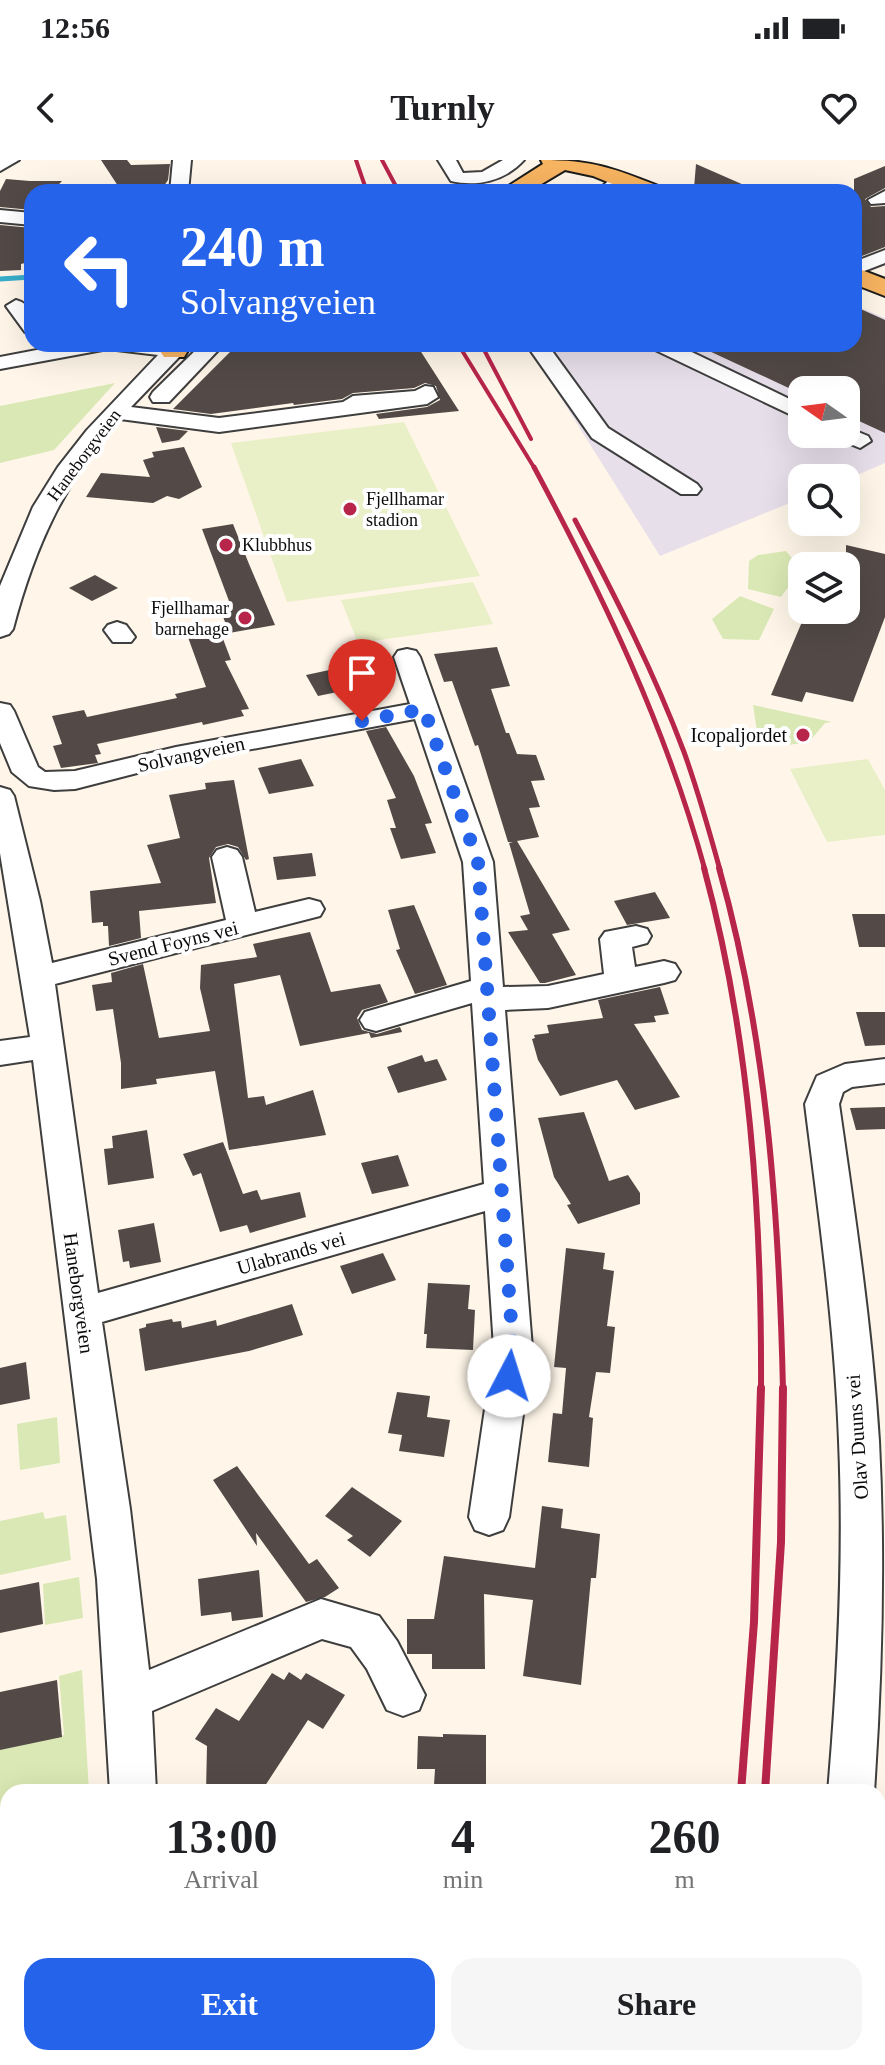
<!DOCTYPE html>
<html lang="en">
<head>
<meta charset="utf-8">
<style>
  :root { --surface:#fff; --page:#f6f6f6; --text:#202124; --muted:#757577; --accent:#2563eb }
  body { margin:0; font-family:Georgia,serif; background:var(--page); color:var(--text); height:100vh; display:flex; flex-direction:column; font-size:30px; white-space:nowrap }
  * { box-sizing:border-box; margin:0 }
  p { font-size:26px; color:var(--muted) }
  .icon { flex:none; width:44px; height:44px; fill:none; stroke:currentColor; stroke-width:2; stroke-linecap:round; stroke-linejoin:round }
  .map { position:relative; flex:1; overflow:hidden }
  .panel { position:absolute; left:0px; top:1624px; width:886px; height:282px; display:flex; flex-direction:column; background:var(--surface); border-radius:24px 24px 0 0; box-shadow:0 8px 32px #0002 }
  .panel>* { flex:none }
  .banner { position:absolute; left:24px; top:24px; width:838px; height:168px; border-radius:24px; box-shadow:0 8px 32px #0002; background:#2563eb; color:#fff; overflow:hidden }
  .needle { width:52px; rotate:284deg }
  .controls { position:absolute; left:788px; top:216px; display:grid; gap:16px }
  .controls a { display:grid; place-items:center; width:72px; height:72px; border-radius:16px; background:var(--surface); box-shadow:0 8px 32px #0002; font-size:40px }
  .pin { position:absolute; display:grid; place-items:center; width:68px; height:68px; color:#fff; margin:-82px -34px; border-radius:50% 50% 50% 0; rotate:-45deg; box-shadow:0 0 8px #0007 }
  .pin .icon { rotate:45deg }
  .me { position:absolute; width:88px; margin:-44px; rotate:5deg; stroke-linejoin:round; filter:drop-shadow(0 0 6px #0008) }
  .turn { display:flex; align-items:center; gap:28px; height:168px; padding:0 24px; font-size:36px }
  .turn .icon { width:104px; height:104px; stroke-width:2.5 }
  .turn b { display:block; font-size:56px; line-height:68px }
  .eta { display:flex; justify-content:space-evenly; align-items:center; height:136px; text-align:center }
  .eta b { font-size:48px; font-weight:600; line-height:56px }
  .cta { display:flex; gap:16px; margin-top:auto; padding:16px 24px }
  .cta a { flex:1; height:92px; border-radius:24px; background:var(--accent); color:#fff; font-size:32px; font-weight:600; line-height:92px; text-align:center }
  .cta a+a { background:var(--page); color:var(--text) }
  .status { display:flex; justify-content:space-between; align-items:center; height:56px; padding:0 40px; background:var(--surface); direction:ltr }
  .status svg { height:22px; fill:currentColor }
  header { display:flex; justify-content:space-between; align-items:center; height:104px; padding:0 24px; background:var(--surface); font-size:36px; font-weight:600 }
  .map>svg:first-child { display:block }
  .industrial { fill:#e7dfea; fill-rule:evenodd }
  .green { fill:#d9e8b4 }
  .pitch { fill:#e9efc6 }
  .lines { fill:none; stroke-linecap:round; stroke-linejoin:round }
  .stream { stroke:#37aecb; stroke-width:5 }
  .building { fill:#534a47 }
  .minor-casing { stroke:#3e3e3e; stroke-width:4 }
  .major-casing { stroke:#1c1c1c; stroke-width:4 }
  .minor { fill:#fff; fill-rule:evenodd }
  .major { fill:#f7b461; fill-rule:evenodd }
  .rail-far3 { stroke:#b8254b; stroke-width:4 }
  .rail-far2 { stroke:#b8254b; stroke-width:5 }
  .rail-far1 { stroke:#b8254b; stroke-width:6 }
  .rail { stroke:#b8254b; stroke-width:8 }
  .route { stroke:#2563eb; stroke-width:14; stroke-dasharray:0 25.2 }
  .poi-dot { fill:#b8254b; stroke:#fff; stroke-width:3 }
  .labels { text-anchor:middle; stroke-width:8; stroke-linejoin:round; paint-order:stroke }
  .far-street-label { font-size:18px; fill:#0b0b0b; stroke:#fff }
  .far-poi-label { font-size:18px; fill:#0b0b0b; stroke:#fff; text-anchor:start }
  .poi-label { font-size:20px; fill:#0b0b0b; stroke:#fff; text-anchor:end }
  .street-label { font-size:20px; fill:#0b0b0b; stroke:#fff }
</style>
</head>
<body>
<div class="status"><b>12:56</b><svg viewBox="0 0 49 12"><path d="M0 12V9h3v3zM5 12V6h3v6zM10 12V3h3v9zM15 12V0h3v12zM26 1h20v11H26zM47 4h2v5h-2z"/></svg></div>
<header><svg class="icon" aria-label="back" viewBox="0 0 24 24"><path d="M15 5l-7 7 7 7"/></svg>Turnly<svg class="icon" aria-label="heart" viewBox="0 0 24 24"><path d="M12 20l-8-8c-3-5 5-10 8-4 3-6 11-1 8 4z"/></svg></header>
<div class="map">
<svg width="885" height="1905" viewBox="0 0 885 1905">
  <rect width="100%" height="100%" fill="#fff6e9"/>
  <path class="industrial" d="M 854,145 L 885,158 L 885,303 L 846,320 L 802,318 L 802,338 L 660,396 L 527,184 L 854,184 ZM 802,230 L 846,230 L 846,274 L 802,274 Z"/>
  <g class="green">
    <polygon points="115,223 54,290 0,303 0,246"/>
    <polygon points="786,391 796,403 804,405 781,437 748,429 749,401 758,395"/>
    <polygon points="740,436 774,449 759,480 723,479 712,459"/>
    <polygon points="753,545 832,562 825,563 809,582 788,585 757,572"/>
    <polygon points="57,1257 60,1303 20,1310 17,1264"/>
    <polygon points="43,1352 45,1359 66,1355 71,1400 0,1415 0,1361"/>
    <polygon points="79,1417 83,1458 45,1465 43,1424"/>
    <polygon points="82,1510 89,1632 8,1632 8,1645 0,1647 0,1589 64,1575 59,1516"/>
  </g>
  <g class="pitch">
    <polygon points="404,262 480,416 287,442 231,283"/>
    <polygon points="473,422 493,464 358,483 341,440"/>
    <polygon points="868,599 885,630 885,675 827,682 790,609"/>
  </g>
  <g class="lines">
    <polyline class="stream" points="0,119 32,117"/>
  </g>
  <g class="building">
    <polygon points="101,0 127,0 131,5 170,4 168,20 160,32 120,29"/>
    <polygon points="696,4 760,32 704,32 694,28"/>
    <polygon points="885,6 885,28 865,39 871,47 885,46 885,87 862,96 854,93 854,19"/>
    <polygon points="6,19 30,21 62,21 52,32 32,32 32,50 0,47 0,31"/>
    <polygon points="0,65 32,68 32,88 26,87 25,103 21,104 21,110 0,111"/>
    <polygon points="854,146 885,160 885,273 846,255 846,230 793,230 694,184 854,184"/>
    <polygon points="247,184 416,184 459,251 379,259 376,254 427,247 440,240 436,226 425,223 414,228 353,233 342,239 294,245 293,243 211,254 173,249 237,185"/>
    <polygon points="156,267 188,271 179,280 162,283"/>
    <polygon points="184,287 202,327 179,339 167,336 153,343 86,337 101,313 150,317 143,300 154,297 152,292"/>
    <polygon points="233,364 249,404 275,465 229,473 221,451 232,449 202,369"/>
    <polygon points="846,385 885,394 885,457 853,542 806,532 802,542 771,535 807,450 846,450"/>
    <polygon points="95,415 118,428 92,441 69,428"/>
    <polygon points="217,463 231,500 225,501 249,549 241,550 244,556 203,565 202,562 97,584 101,594 95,595 98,603 61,608 53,586 62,584 52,556 84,550 87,557 177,538 175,534 206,527 185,469"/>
    <polygon points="497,487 510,526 491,529 506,573 509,573 517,594 536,595 545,620 531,621 540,647 529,648 539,677 517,681 570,770 552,774 576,815 545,823 540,823 508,772 528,770 520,756 530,754 509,683 513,682 508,682 478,585 475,586 452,521 444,522 434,494"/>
    <polygon points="334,509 347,530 318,536 306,515"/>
    <polygon points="386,567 414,616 432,663 425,664 436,693 401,699 390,668 396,668 387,640 396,638 366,571"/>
    <polygon points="301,599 314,626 269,634 258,608"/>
    <polygon points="234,620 249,699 246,700 238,687 228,684 216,687 209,698 216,743 139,751 141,778 109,786 108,766 103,766 103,762 92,763 90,731 161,723 147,685 180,678 169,635 206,629 205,623"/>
    <polygon points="312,693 316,716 277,720 273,697"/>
    <polygon points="655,732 670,758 627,765 614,741"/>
    <polygon points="414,745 447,825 415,834 396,790 400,789 388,750"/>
    <polygon points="852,754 885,754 885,787 859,787"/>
    <polygon points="310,772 331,832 380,824 388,842 362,850 357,858 362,870 377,874 400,867 402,872 371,878 369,873 300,886 280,815 234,824 248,938 264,936 266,945 313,930 326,975 229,990 215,911 156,919 157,924 121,929 121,903 113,849 96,851 92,825 112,822 111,813 143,804 159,878 210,871 200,828 201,805 257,797 253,784"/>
    <polygon points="660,827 669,854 654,856 656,862 634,864 680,937 635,950 617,920 560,936 538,900 532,879 535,878 534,875 549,873 547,865 603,858 598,840"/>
    <polygon points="856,852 885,852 885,885 865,886"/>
    <polygon points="422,895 425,902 437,899 447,920 398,933 387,907"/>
    <polygon points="885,947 885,969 856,970 850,948"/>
    <polygon points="584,952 609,1021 628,1015 640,1033 640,1044 578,1064 567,1045 571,1044 554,1017 538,958"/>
    <polygon points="147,970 154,1018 108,1025 104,989 113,988 112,976"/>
    <polygon points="223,982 243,1034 257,1030 261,1040 300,1032 306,1057 250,1073 247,1065 220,1072 201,1013 193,1016 183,994"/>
    <polygon points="398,995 409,1026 372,1034 361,1003"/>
    <polygon points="154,1063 161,1102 130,1108 129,1101 123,1102 118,1070"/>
    <polygon points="566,1088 605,1093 603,1109 614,1111 607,1166 615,1167 610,1213 596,1212 589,1257 593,1258 589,1307 548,1302 553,1253 562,1254 566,1208 554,1207"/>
    <polygon points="383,1093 396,1120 352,1134 340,1106"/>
    <polygon points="428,1123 470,1125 468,1149 475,1150 473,1190 426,1188 427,1174 424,1174"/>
    <polygon points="292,1144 303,1175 249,1191 145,1211 139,1169 146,1167 146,1164 172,1159 173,1162 181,1161 182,1168 216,1160 217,1166"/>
    <polygon points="26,1202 30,1239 0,1245 0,1208"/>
    <polygon points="397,1232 430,1236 427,1257 450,1260 444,1297 399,1291 402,1275 388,1273"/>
    <polygon points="237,1306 309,1404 317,1399 339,1428 325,1437 306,1442 256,1373 257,1386 213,1320"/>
    <polygon points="352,1327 402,1361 370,1397 347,1380 353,1376 325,1356"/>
    <polygon points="542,1346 563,1349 561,1368 600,1374 596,1418 591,1418 581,1525 523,1516 533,1440 484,1434 485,1509 432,1509 432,1494 407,1494 407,1459 434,1459 444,1396 535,1408"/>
    <polygon points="259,1410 263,1457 232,1461 231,1452 201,1456 198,1419"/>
    <polygon points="39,1422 43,1464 0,1473 0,1430"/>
    <polygon points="289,1512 301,1520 306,1513 345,1535 323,1569 308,1560 261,1632 206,1632 207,1586 195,1579 216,1548 239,1561 272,1513 284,1520"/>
    <polygon points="57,1520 62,1577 0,1590 0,1532"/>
    <polygon points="443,1574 486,1575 486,1632 440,1632 441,1626 434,1625 435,1609 417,1609 418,1576 443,1577"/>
  </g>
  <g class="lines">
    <g class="minor-casing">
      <g id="minor">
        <polygon points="0,0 19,0 0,11"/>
        <polygon points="173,0 191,0 188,32 170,32"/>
        <path d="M 438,0 L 456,0 L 463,13 L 482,12 L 503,0 L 524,0 C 505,21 477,27 451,21 Z"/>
        <polygon points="621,14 630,19 616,32 596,32 615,15"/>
        <polygon points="885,31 885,43 871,44 868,40"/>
        <polygon points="0,50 32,53 32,65 0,62"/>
        <polygon points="885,90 885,103 854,115 854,102"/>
        <path d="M 16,140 C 33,144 32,160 32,174 L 25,172 L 6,146 Z"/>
        <path d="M 68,184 L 181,187 L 184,191 L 181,195 L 131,247 L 219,258 L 343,242 L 353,236 L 415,231 L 425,226 L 433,227 L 438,237 L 427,244 L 219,272 L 120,259 C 64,321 34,389 13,469 L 9,474 L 0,477 L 0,426 L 33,347 L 58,307 L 87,270 L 158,195 L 108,189 L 0,209 L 0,197 Z"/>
        <polygon points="202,184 224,184 169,242 153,242 150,237 153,232"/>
        <polygon points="526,184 547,184 608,268 697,324 701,329 697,334 681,334 592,278"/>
        <polygon points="648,184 675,184 802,245 802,260 651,188"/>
        <polygon points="846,267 868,276 871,281 860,288 838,279 835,274 846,274"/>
        <polygon points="117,462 126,465 135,477 131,482 113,482 104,470 108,465"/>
        <polygon points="407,489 416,491 420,497 493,702 503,827 548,826 604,814 600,779 605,772 636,766 647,769 651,776 647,783 632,787 635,807 664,801 675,804 680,812 675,820 664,823 548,848 505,850 532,1188 509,1357 503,1370 489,1375 475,1370 469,1357 494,1188 485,1051 102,1162 130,1349 149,1510 321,1439 379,1456 397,1481 425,1535 419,1550 403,1556 387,1550 367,1509 351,1487 322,1479 152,1551 156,1632 110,1632 97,1419 33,900 0,905 0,881 30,877 0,693 0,627 10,630 14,636 40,741 52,803 226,760 212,697 217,690 227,687 237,690 242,697 255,752 309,739 320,742 324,749 320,756 55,824 98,1133 484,1024 472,843 376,871 365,868 360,860 365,852 471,821 463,702 415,559 176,603 75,629 54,630 29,626 12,612 0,583 0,543 10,545 14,551 38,607 45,612 75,611 176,587 410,544 394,497 398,491"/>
        <path d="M 885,899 L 885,923 L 852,927 L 843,932 L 839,944 C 855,1056 872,1168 879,1281 C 885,1398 882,1515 874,1632 L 828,1632 C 838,1515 844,1398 839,1281 C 835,1168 819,1056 805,944 L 817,916 L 845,904 Z"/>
        <polygon points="878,1790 885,1793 885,1852 878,1849"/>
        <polygon points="79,1898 129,1898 127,1905 77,1905"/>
      </g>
    </g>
    <g class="major-casing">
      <g id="major">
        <path d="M 541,0 C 593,0 613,8 661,27 L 665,32 L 632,32 L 593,16 L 565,10 L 528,32 L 499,32 L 543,4 Z"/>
        <polygon points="854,107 885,119 885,136 854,124"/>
        <polygon points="165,184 192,184 184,197 164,197 160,191"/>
      </g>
    </g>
    <use href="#minor" class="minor"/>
    <use href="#major" class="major"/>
    <g class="rail-far3">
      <polyline points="356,0 367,32"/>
      <polyline points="382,0 399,32"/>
      <polyline points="458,184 535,309"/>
      <polyline points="481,184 531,279"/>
    </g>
    <g class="rail-far2">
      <path d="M 534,307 C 603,436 666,567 705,710"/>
      <path d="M 575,360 C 615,436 654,512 684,592 C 698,631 709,670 720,710"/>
    </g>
    <g class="rail-far1">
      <path d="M 704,708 C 750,877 762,1055 761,1230"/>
      <path d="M 719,708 C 767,877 779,1054 783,1230"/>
    </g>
    <g class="rail">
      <polyline points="741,1632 754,1462 761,1228"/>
      <polyline points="765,1632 781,1382 783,1228"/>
      <polyline points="709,1905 710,1898"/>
      <polyline points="736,1905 737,1898"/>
    </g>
  </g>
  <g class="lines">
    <polyline class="route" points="362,561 424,549 478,702 513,1188 509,1216"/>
  </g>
  <g class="poi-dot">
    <circle cx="350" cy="349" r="8"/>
    <circle cx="226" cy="385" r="8"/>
    <circle cx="245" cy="458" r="8"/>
    <circle cx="803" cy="575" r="8"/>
  </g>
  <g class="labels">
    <g class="far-street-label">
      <text transform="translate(84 295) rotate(-53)" y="6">Haneborgveien</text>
    </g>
    <g class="far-poi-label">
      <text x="366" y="345">Fjellhamar<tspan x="366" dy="21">stadion</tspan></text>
      <text x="242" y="391">Klubbhus</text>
      <text x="229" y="454" text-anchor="end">Fjellhamar<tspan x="229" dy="21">barnehage</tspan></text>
    </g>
    <g class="poi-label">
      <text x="787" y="582">Icopaljordet</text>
    </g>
    <g class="street-label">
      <text transform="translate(191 594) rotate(-12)" y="7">Solvangveien</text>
      <text transform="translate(173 783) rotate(-14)" y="7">Svend Foyns vei</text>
      <text transform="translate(291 1093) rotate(-16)" y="7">Ulabrands vei</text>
      <text transform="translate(79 1133) rotate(82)" y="7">Haneborgveien</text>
      <text transform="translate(857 1277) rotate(-94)" y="7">Olav Duuns vei</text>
    </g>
  </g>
</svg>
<div class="controls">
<a><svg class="needle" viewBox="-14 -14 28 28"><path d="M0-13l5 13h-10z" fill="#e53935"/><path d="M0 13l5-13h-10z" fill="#757577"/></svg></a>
<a><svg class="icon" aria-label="search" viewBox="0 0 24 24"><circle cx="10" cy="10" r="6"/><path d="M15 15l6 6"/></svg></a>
<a><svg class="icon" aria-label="layers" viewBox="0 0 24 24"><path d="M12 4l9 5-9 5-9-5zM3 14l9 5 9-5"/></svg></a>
</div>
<div class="pin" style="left:362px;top:561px;background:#d93025"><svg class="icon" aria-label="arrive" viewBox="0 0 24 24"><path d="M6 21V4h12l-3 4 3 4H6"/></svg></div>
<svg class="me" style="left:509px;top:1216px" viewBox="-20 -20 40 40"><circle r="19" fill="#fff"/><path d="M0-13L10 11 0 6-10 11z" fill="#2563eb"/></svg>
<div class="banner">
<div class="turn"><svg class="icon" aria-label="left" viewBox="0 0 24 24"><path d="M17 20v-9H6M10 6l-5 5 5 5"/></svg><div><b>240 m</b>Solvangveien</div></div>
</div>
<section class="panel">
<div class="eta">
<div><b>13:00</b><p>Arrival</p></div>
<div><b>4</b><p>min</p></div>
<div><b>260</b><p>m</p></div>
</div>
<div class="cta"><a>Exit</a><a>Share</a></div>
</section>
</div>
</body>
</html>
